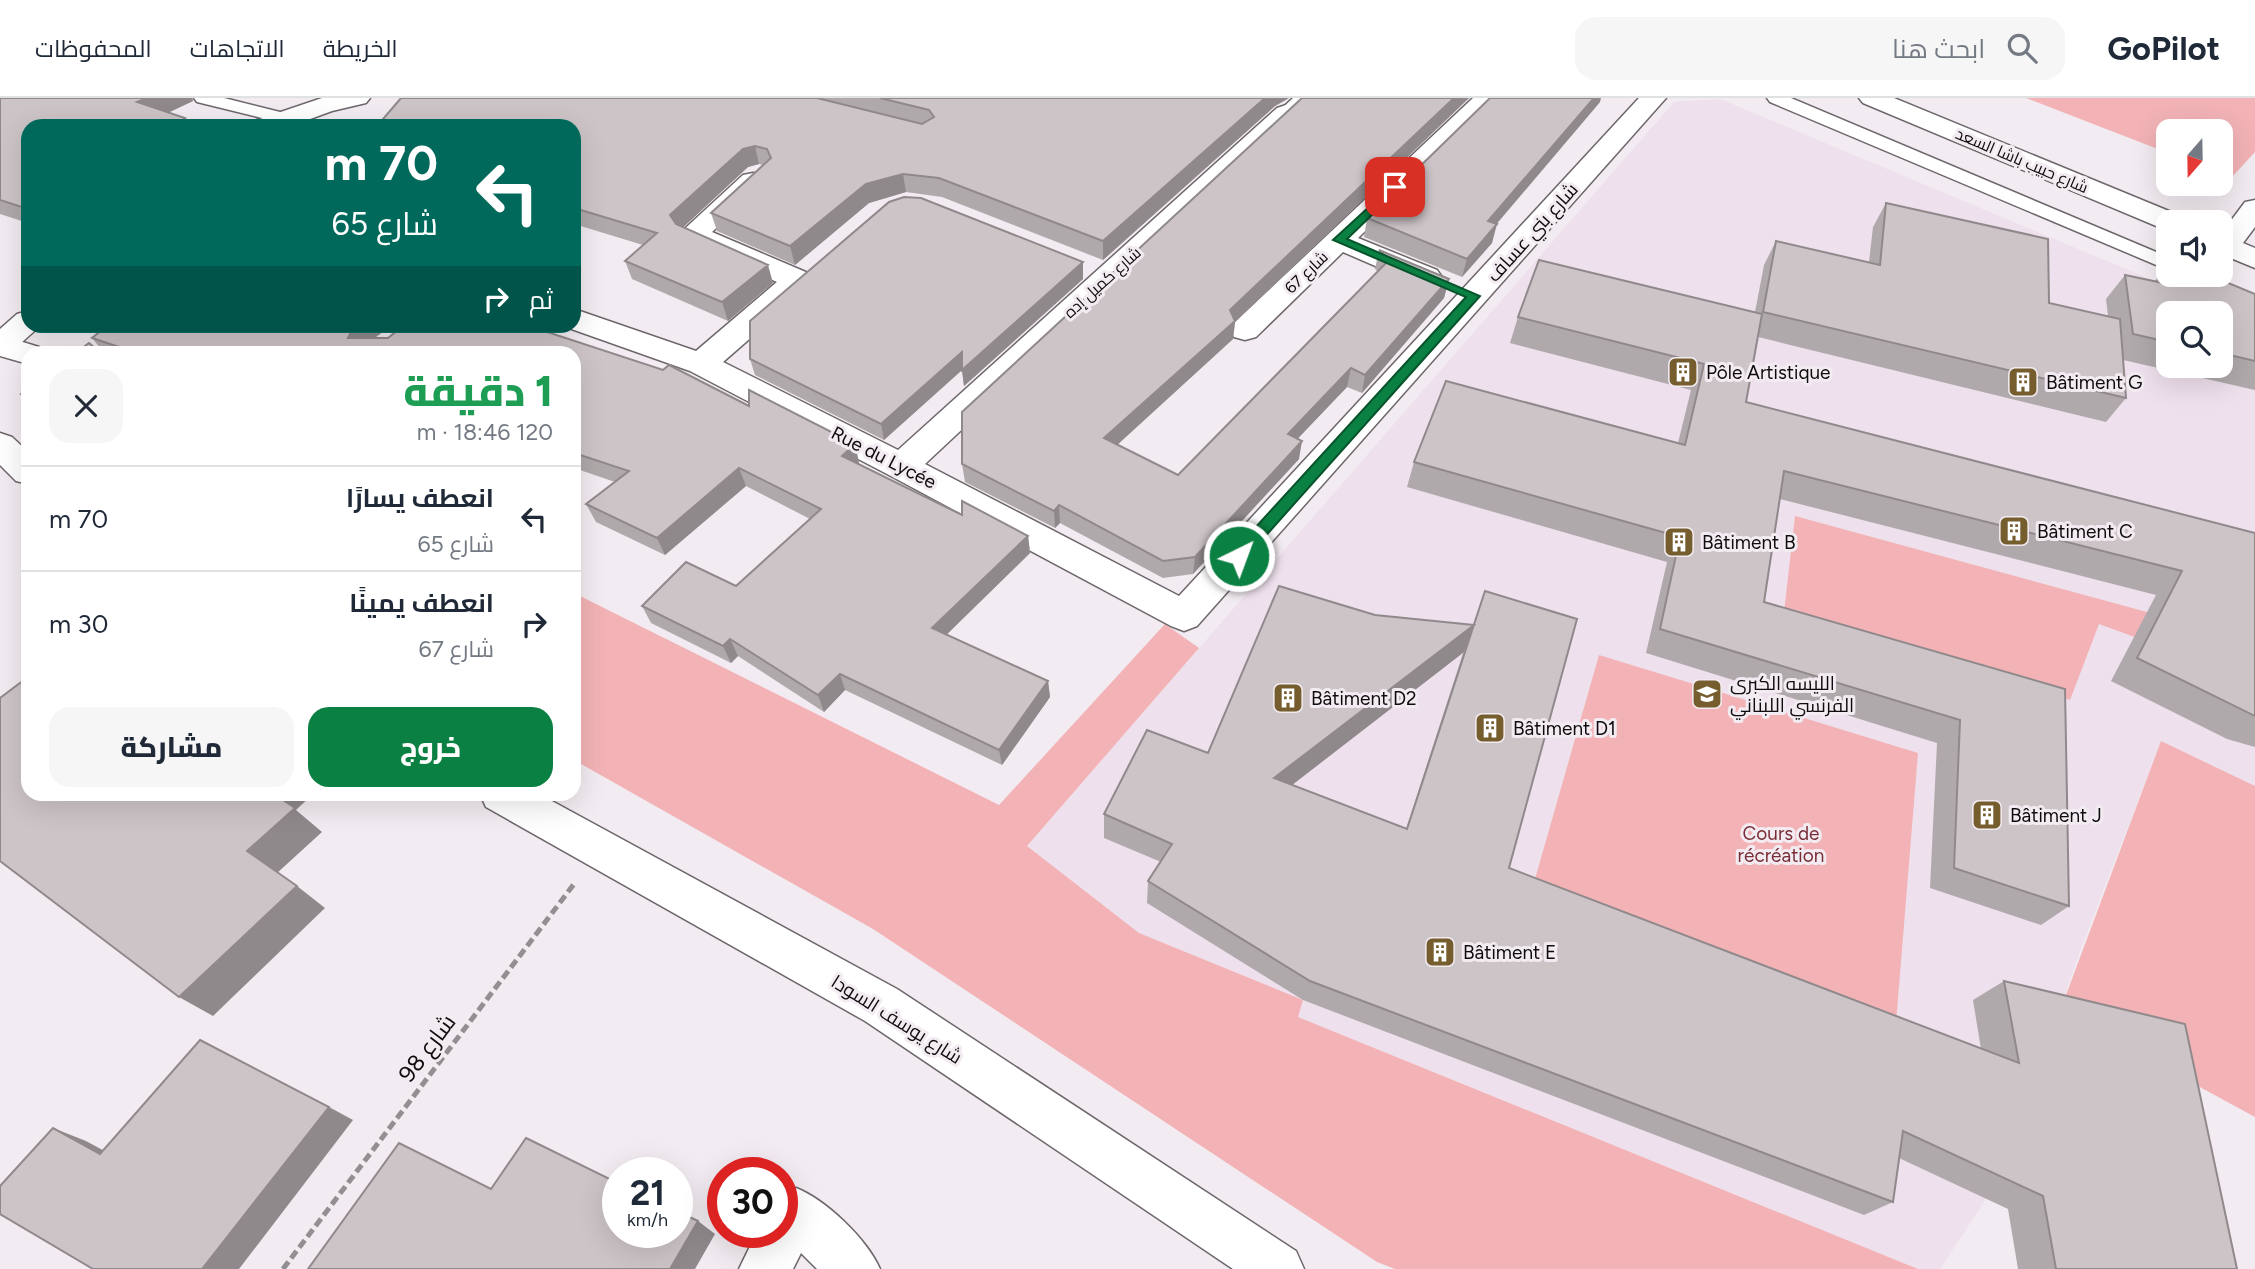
<!DOCTYPE html>
<html lang="ar">
<head>
<meta charset="utf-8">
<style>
  :root { --surface:#fff; --page:#f6f6f7; --text:#1f2937; --muted:#747a83; --line:#e0e1e3; --accent:#0b8043 }
  body { margin:0; font-family:Figtree,Cairo,sans-serif; background:var(--page); color:var(--text); direction:rtl; height:100vh; display:flex; flex-direction:column; font-size:26px; white-space:nowrap }
  * { box-sizing:border-box; margin:0 }
  p { font-size:23px; color:var(--muted) }
  .icon { flex:none; width:38px; height:38px; fill:none; stroke:currentColor; stroke-width:2; stroke-linecap:round; stroke-linejoin:round }
  .map { position:relative; flex:1; overflow:hidden; direction:ltr }
  .drawer { position:absolute; left:21px; top:248px; width:560px; height:455px; display:flex; flex-direction:column; background:var(--surface); border-radius:21px; box-shadow:0 7px 28px #0002; direction:rtl }
  .drawer>* { flex:none }
  .top-card { position:absolute; left:21px; top:21px; width:560px; height:214px; border-radius:21px; box-shadow:0 7px 28px #0002; direction:rtl; background:#00695c; color:#fff; overflow:hidden }
  .needle { width:46px; rotate:200deg }
  .controls { position:absolute; left:2156px; top:21px; display:grid; gap:14px }
  .controls a { display:grid; place-items:center; width:77px; height:77px; border-radius:14px; background:var(--surface); box-shadow:0 7px 28px #0002; font-size:35px }
  .speed { position:absolute; left:602px; top:1059px; display:flex; gap:14px; font-size:35px; font-weight:700; text-align:center }
  .speed>* { display:grid; place-content:center; width:91px; height:91px; border-radius:50%; background:var(--surface); box-shadow:0 7px 28px #0002; line-height:1 }
  .speed small { font-size:18px; font-weight:400 }
  .speed .limit { border:10px solid #d22; background:#fff; color:#111 }
  .pin { position:absolute; display:grid; place-items:center; width:60px; height:60px; color:#fff; margin:-30px; border-radius:14px; box-shadow:0 4px 10px #0006 }
  .me { position:absolute; width:77px; margin:-38px; rotate:42deg; stroke-linejoin:round; filter:drop-shadow(0 0 5px #0008) }
  .turn { display:flex; align-items:center; gap:24px; height:147px; padding:0 28px; font-size:32px }
  .turn .icon { width:91px; height:91px; stroke-width:2.5 }
  .turn b { display:block; font-size:49px; line-height:60px }
  .then { display:flex; align-items:center; height:66px; padding:0 28px; background:#0003; gap:14px; font-size:26px }
  .round { display:grid; place-items:center; flex:none; width:74px; height:74px; border-radius:21px; background:var(--page) }
  .headline { display:flex; align-items:center; justify-content:space-between; height:119px; padding:0 28px }
  h1 { font-size:42px; font-weight:800; line-height:52px; color:#1e9e55 }
  .action { display:flex; gap:14px; margin-top:auto; padding:14px 28px }
  .action a { flex:1; height:80px; border-radius:21px; background:var(--accent); color:#fff; font-size:28px; font-weight:800; line-height:80px; text-align:center }
  .action a+a { background:var(--page); color:var(--text) }
  ul { padding:0; list-style:none }
  li { display:flex; align-items:center; gap:21px; height:105px; padding:0 28px; border-top:2px solid var(--line) }
  li div { flex:1 }
  li b { display:block; font-size:26px }
  li em { font-style:normal }
  header { display:flex; align-items:center; gap:42px; box-sizing:border-box; height:98px; padding:0 35px; background:var(--surface); border-bottom:2px solid var(--line) }
  header strong { font-size:33px }
  nav { display:flex; gap:38px; margin-inline-start:auto; font-size:24px }
  .search { width:490px; height:63px; background:var(--page); display:flex; align-items:center; gap:18px; box-sizing:border-box; padding:0 24px; border-radius:21px; color:var(--muted); font-size:26px }
  .map>svg:first-child { display:block }
  .built { fill:#eee0ec; fill-rule:evenodd }
  .green { fill:#f3b3b6 }
  .lines { fill:none; stroke-linecap:round; stroke-linejoin:round }
  .service-casing { stroke:#6d676c; stroke-width:3 }
  .pedestrian-casing { stroke:#6d676c; stroke-width:3 }
  .minor-casing { stroke:#6d676c; stroke-width:3 }
  .tertiary-casing { stroke:#6d676c; stroke-width:3 }
  .path { stroke:#938e92; stroke-width:5; stroke-dasharray:9 4.5; stroke-linecap:butt }
  .service { fill:#fff; fill-rule:evenodd }
  .pedestrian { fill:#fff; fill-rule:evenodd }
  .minor { fill:#fff; fill-rule:evenodd }
  .tertiary { fill:#fff; fill-rule:evenodd }
  .wall { fill:#b0a9ab; fill-rule:evenodd }
  .shaded-wall { fill:#90898b }
  .building { fill:#cdc4c7; stroke:#90898b; stroke-width:2 }
  .route { fill:#0b8043; stroke:#07532c; stroke-width:2 }
  .labels { text-anchor:middle; stroke-width:6; stroke-linejoin:round; paint-order:stroke }
  .far-street-label { font-size:16px; fill:#0e0b0d; stroke:#f2ebf1 }
  .street-label { font-size:19px; fill:#0e0b0d; stroke:#f2ebf1 }
  .poi-label { font-size:19px; fill:#0e0b0d; stroke:#f2ebf1; text-anchor:start }
  .park-label { font-size:19px; fill:#7a2d36; stroke:#f2ebf1 }
  .near-street-label { font-size:23px; fill:#0e0b0d; stroke:#f2ebf1 }
</style>
</head>
<body>
<header>
<strong>GoPilot</strong>
<div class="search"><svg class="icon" aria-label="search" viewBox="0 0 24 24"><circle cx="10" cy="10" r="6"/><path d="M15 15l6 6"/></svg>ابحث هنا</div>
<nav><a>الخريطة</a><a>الاتجاهات</a><a>المحفوظات</a></nav>
</header>
<div class="map">
<svg width="2255" height="1171" viewBox="0 0 2255 1171">
  <rect width="100%" height="100%" fill="#f2ebf1"/>
  <path class="built" d="M 1720,1 L 2255,225 L 2255,688 L 2161,643 L 2080,853 L 2007,1069 L 1940,1171 L 1918,1171 L 1298,919 L 1303,902 L 1139,835 L 1027,748 L 1674,4 ZM 2168,215 L 2221,215 L 2221,268 L 2168,268 Z"/>
  <g class="green">
    <polygon points="2026,0 2255,0 2255,54 2231,80 2221,76 2221,33 2168,33 2168,55"/>
    <polygon points="1795,418 2213,532 2211,567 2099,526 2070,602 1784,514"/>
    <polygon points="574,495 999,707 1165,526 1199,550 1027,748 1139,835 1303,902 1298,919 1918,1171 1395,1171 1377,1164 873,831 574,662"/>
    <polygon points="1599,557 1918,655 1896,925 1533,788"/>
    <polygon points="2161,643 2255,688 2255,1019 2060,913"/>
  </g>
  <g class="lines">
    <g class="service-casing">
      <g id="service">
        <polygon points="194,0 224,0 288,16 291,20 282,25 197,4"/>
        <polygon points="1293,0 1312,0 1292,19 1280,19 1277,15"/>
        <polygon points="1767,0 1791,0 2168,159 2168,172 1770,4"/>
      </g>
    </g>
    <g class="pedestrian-casing">
      <g id="pedestrian">
        <polygon points="753,75 763,77 767,83 712,134 808,175 813,182 808,189 798,191 788,189 683,142 679,136 743,77"/>
        <path d="M 796,1090 C 826,1102 867,1141 880,1171 L 817,1171 L 801,1155 L 793,1171 L 739,1171 L 757,1134 L 782,1134 L 782,1096 Z"/>
      </g>
    </g>
    <g class="minor-casing">
      <g id="minor">
        <polygon points="1473,0 1501,0 1358,140 1437,172 1442,179 1437,186 1427,188 1417,186 1343,154 1256,239 1245,242 1234,239 1230,232 1234,225"/>
        <polygon points="1639,0 1666,0 1197,528 1184,533 1171,528 889,377 690,273 563,228 574,228 574,211 696,253 778,183 789,181 800,183 804,190 800,197 723,264 898,352 1277,10 1286,7 1295,10 1299,15 1295,20 925,366 1179,498"/>
        <polygon points="2255,102 2255,129 2237,153 2221,154 2221,136 2245,104"/>
        <polygon points="0,237 39,249 43,256 28,256 28,266 0,258"/>
      </g>
    </g>
    <g class="tertiary-casing">
      <g id="tertiary">
        <polygon points="322,0 370,0 366,5 332,13 291,28 253,28 257,22"/>
        <polygon points="1859,0 1894,0 2181,118 2185,124 2168,124 2168,132 2161,130 1863,5"/>
        <polygon points="2221,136 2255,150 2255,170 2221,156"/>
        <polygon points="28,213 28,228 40,228 11,254 0,257 0,231 17,216"/>
        <polygon points="0,335 12,339 28,354 28,386 16,383 0,367"/>
        <polygon points="480,696 539,696 897,891 1296,1153 1304,1171 1233,1171 865,923 486,709"/>
      </g>
    </g>
    <polyline class="path" points="283,1171 574,786"/>
    <use href="#service" class="service"/>
    <use href="#pedestrian" class="pedestrian"/>
    <use href="#minor" class="minor"/>
    <use href="#tertiary" class="tertiary"/>
  </g>
  <g class="wall">
    <polygon points="0,0 192,0 193,3 168,15 185,20 190,28 28,28 28,125 0,116"/>
    <polygon points="401,0 1289,0 1275,8 1103,162 942,99 906,94 869,105 795,167 717,133 711,115 763,67 759,66 748,69 683,129 773,185 728,223 632,181 625,163 643,147 574,126 574,28"/>
    <polygon points="1302,0 1469,0 1235,224 1233,241 1117,347 1178,377 1378,174 1375,171 1379,152 1449,181 1444,200 1362,295 1347,289 1298,340 1299,361 1193,476 1163,480 1060,425 1055,430 965,384 962,366"/>
    <polygon points="1600,4 1496,126 1492,145 1462,179 1364,139 1367,120"/>
    <path d="M 1886,105 L 2049,205 L 2108,218 L 2106,201 L 2125,177 L 2155,183 L 2168,166 L 2168,177 L 2209,177 L 2255,196 L 2255,292 L 2123,262 L 2126,300 L 2106,324 L 1758,239 L 1746,304 L 2255,435 L 2255,649 L 2227,641 L 2111,583 L 2156,497 L 1780,401 L 1764,504 L 2065,591 L 2069,808 L 2041,827 L 1930,790 L 1937,645 L 1646,555 L 1667,464 L 1407,389 L 1414,364 L 1678,345 L 1691,292 L 1510,245 L 1518,219 L 1755,214 L 1764,167 L 1776,143 L 1869,164 L 1873,129 ZM 2168,215 L 2221,215 L 2221,268 L 2168,268 Z"/>
    <polygon points="1083,164 1083,181 964,288 962,272 884,342 755,277 750,261"/>
    <polygon points="107,228 391,228 375,240 388,240 403,228 529,228 663,272 669,267 749,308 749,292 855,346 859,365 858,366 962,417 962,403 1028,438 1030,455 946,537 1048,583 1050,599 1002,667 845,592 824,614 738,558 731,565 651,525 642,508 686,464 736,488 810,421 746,388 665,457 596,424 586,406 615,384 574,370 574,256 105,256 92,240"/>
    <path d="M 1485,493 L 1509,770 L 1981,951 L 1973,902 L 2004,883 L 2237,1171 L 2018,1171 L 2008,1111 L 1899,1060 L 1893,1104 L 1864,1117 L 1303,902 L 1147,805 L 1148,783 L 1161,764 L 1104,740 L 1104,716 L 1208,655 L 1375,517 L 1473,527 ZM 1465,549 L 1406,731 L 1292,687 L 1464,554 Z"/>
  </g>
  <g class="shaded-wall">
    <polygon points="147,0 192,0 193,3 150,23 137,4"/>
    <polygon points="1265,0 1289,0 1275,8 1103,162 1103,143"/>
    <polygon points="1454,0 1469,0 1235,224 1233,241 1105,358 1104,340 1230,212"/>
    <polygon points="1594,0 1601,0 1600,4 1483,142 1488,123"/>
    <polygon points="185,20 190,28 174,28"/>
    <polygon points="755,48 759,66 748,69 676,136 670,117 743,51"/>
    <polygon points="903,76 906,94 869,105 795,167 790,148 866,86"/>
    <polygon points="1497,126 1492,145 1462,179 1467,161"/>
    <polygon points="1083,164 1083,181 964,288 962,272 884,342 881,326 962,254"/>
    <polygon points="768,167 773,185 728,223 722,204"/>
    <polygon points="1449,181 1444,200 1362,295 1365,277"/>
    <polygon points="353,228 391,228 364,247 348,240"/>
    <polygon points="1351,270 1347,289 1285,354 1288,336"/>
    <polygon points="1302,343 1299,361 1193,476 1195,459"/>
    <polygon points="855,346 859,365 847,376 842,358"/>
    <polygon points="739,370 746,388 665,457 657,440"/>
    <polygon points="1059,407 1060,425 1055,430 1054,413"/>
    <polygon points="1028,438 1030,455 936,547 932,530"/>
    <polygon points="1474,527 1464,554 1270,704 1274,680"/>
    <polygon points="730,541 738,558 731,565 723,548"/>
    <polygon points="840,576 845,592 824,614 818,597"/>
    <polygon points="1048,583 1050,599 1002,667 999,652"/>
    <polygon points="272,696 313,696 296,712 322,734 276,776 247,753"/>
    <polygon points="297,788 325,810 213,918 179,899"/>
    <polygon points="329,1009 353,1022 239,1171 202,1171"/>
    <polygon points="53,1030 86,1043 132,1068 100,1056"/>
    <polygon points="698,1123 715,1136 695,1171 670,1171"/>
  </g>
  <g class="building">
    <polygon points="0,0 147,0 137,4 185,20 174,28 28,28 28,111 0,102"/>
    <polygon points="401,0 817,0 922,26 934,19 929,12 880,0 1265,0 1103,143 939,80 903,76 866,86 790,148 711,115 771,60 767,51 755,48 743,51 670,117 676,126 768,167 722,204 625,163 657,135 574,110 574,28 377,28"/>
    <polygon points="1302,0 1454,0 1230,212 1235,223 1104,340 1178,377 1389,162 1379,152 1449,181 1365,277 1351,270 1288,336 1302,343 1195,459 1163,463 1059,407 1054,413 962,366 962,314"/>
    <polygon points="1490,0 1594,0 1488,123 1497,126 1467,161 1367,120"/>
    <polygon points="904,99 921,100 1083,164 962,272 962,254 881,326 750,261 750,223 889,104"/>
    <polygon points="1886,105 2048,141 2049,205 2120,221 2126,300 1763,214 1776,143 1880,167"/>
    <polygon points="1539,162 1762,216 1746,304 2255,435 2255,618 2137,560 2182,473 1784,373 1764,504 2065,591 2069,808 1954,770 1960,622 1660,531 1680,439 1414,364 1446,283 1685,347 1704,266 1518,219"/>
    <polygon points="2125,177 2177,188 2175,177 2209,177 2255,196 2255,263 2221,255 2221,215 2168,215 2168,244 2133,236"/>
    <polygon points="107,228 354,228 348,240 388,240 403,228 529,228 663,272 669,267 749,308 749,292 855,346 842,358 962,417 962,403 1028,438 932,530 1048,583 999,652 840,576 818,597 730,541 723,548 642,508 686,464 736,488 821,411 739,370 657,440 586,406 629,373 574,355 574,256 140,256 92,240"/>
    <polygon points="89,245 102,256 74,256"/>
    <polygon points="28,290 28,300 21,296"/>
    <polygon points="1279,488 1375,517 1474,527 1274,680 1407,731 1485,493 1577,521 1509,770 2019,965 2004,883 2185,926 2237,1171 2056,1171 2043,1098 1903,1033 1893,1104 1310,883 1148,783 1172,746 1104,716 1147,632 1208,655"/>
    <polygon points="28,579 28,696 274,696 295,710 247,753 297,788 179,899 0,763 0,600"/>
    <polygon points="200,942 329,1009 202,1171 93,1171 0,1116 0,1088 53,1030 100,1056"/>
    <polygon points="526,1040 618,1085 618,1134 677,1134 677,1113 698,1123 670,1171 308,1171 399,1045 491,1091"/>
  </g>
  <polygon class="route" points="1395,85 1400,89 1399,91 1347,141 1480,198 1244,462 1233,462 1231,458 1233,454 1466,199 1333,142"/>
  <defs>
    <g id="building-square" transform="scale(1.575)"><rect x="-9" y="-9" width="18" height="18" rx="4" fill="#765d2e" stroke="#f2ebf1"/><path d="M-4-6H4V6H1V3H-1V6H-4ZM-2.5-4.3h1.7v1.8h-1.7ZM.8-4.3h1.7v1.8H.8ZM-2.5-1h1.7V.8h-1.7ZM.8-1h1.7V.8H.8Z" fill="#fff"/></g>
    <g id="school-square" transform="scale(1.575)"><rect x="-9" y="-9" width="18" height="18" rx="4" fill="#765d2e" stroke="#f2ebf1"/><path d="M0-5L7-2L0 1L-7-2ZM-4 1L0 2.5L4 1V4Q0 6-4 4Z" fill="#fff"/></g>
  </defs>
  <g fill-rule="evenodd">
    <use href="#building-square" x="1683" y="274"/>
    <use href="#building-square" x="2023" y="284"/>
    <use href="#building-square" x="2014" y="433"/>
    <use href="#building-square" x="1679" y="444"/>
    <use href="#school-square" x="1707" y="596"/>
    <use href="#building-square" x="1288" y="600"/>
    <use href="#building-square" x="1490" y="630"/>
    <use href="#building-square" x="1987" y="717"/>
    <use href="#building-square" x="1440" y="854"/>
  </g>
  <g class="labels">
    <g class="far-street-label">
      <text transform="translate(2022 62) rotate(23)" y="6">شارع حبيب باشا السعد</text>
      <text transform="translate(1306 174) rotate(-44)" y="6">شارع 67</text>
      <text transform="translate(1102 184) rotate(-42)" y="6">شارع كميل إده</text>
    </g>
    <g class="street-label">
      <text transform="translate(1532 134) rotate(-48)" y="7">شارع بني عساف</text>
      <text transform="translate(884 359) rotate(27)" y="7">Rue du Lycée</text>
      <text transform="translate(897 921) rotate(32)" y="7">شارع يوسف السودا</text>
    </g>
    <g class="poi-label">
      <text x="1706" y="281">Pôle Artistique</text>
      <text x="2046" y="291">Bâtiment G</text>
      <text x="2037" y="440">Bâtiment C</text>
      <text x="1702" y="451">Bâtiment B</text>
      <text x="1730" y="592">الليسه الكبرى<tspan x="1730" dy="22">الفرنسي اللبناني</tspan></text>
      <text x="1311" y="607">Bâtiment D2</text>
      <text x="1513" y="637">Bâtiment D1</text>
      <text x="2010" y="724">Bâtiment J</text>
      <text x="1463" y="861">Bâtiment E</text>
    </g>
    <g class="park-label">
      <text x="1781" y="742">Cours de<tspan x="1781" dy="22">récréation</tspan></text>
    </g>
    <g class="near-street-label">
      <text transform="translate(427 950) rotate(-53)" y="8">شارع 98</text>
    </g>
  </g>
</svg>
<div class="controls">
<a><svg class="needle" viewBox="-14 -14 28 28"><path d="M0-13l5 13h-10z" fill="#e53935"/><path d="M0 13l5-13h-10z" fill="#747a83"/></svg></a>
<a><svg class="icon" aria-label="sound" viewBox="0 0 24 24"><path d="M4 9h4l5-4v14l-5-4H4zM17 9q2 3 0 6"/></svg></a>
<a><svg class="icon" aria-label="search" viewBox="0 0 24 24"><circle cx="10" cy="10" r="6"/><path d="M15 15l6 6"/></svg></a>
</div>
<div class="speed"><div>21<small>km/h</small></div><div class="limit">30</div></div>
<div class="pin" style="left:1395px;top:89px;background:#d93025"><svg class="icon" aria-label="arrive" viewBox="0 0 24 24"><path d="M6 21V4h12l-3 4 3 4H6"/></svg></div>
<svg class="me" style="left:1239px;top:458px" viewBox="-20 -20 40 40"><circle r="17" fill="#0b8043" stroke="#fff" stroke-width="3"/><path d="M0-11L8 9 0 5-8 9z" fill="#fff"/></svg>
<div class="top-card">
<div class="turn"><svg class="icon" aria-label="left" viewBox="0 0 24 24"><path d="M17 20v-9H6M10 6l-5 5 5 5"/></svg><div><b>70 m</b>شارع 65</div></div>
<div class="then">ثم<svg class="icon" aria-label="right" viewBox="0 0 24 24"><path d="M7 20v-9h11M14 6l5 5-5 5"/></svg></div>
</div>
<section class="drawer">
<div class="headline"><div><h1>1 دقيقة</h1><p>120 m · 18:46</p></div><a class="round"><svg class="icon" aria-label="close" viewBox="0 0 24 24"><path d="M6 6l12 12M18 6L6 18"/></svg></a></div>
<ul>
<li><svg class="icon" aria-label="left" viewBox="0 0 24 24"><path d="M17 20v-9H6M10 6l-5 5 5 5"/></svg><div><b>انعطف يسارًا</b><p>شارع 65</p></div><em>70 m</em></li>
<li><svg class="icon" aria-label="right" viewBox="0 0 24 24"><path d="M7 20v-9h11M14 6l5 5-5 5"/></svg><div><b>انعطف يمينًا</b><p>شارع 67</p></div><em>30 m</em></li>
</ul>
<div class="action"><a>خروج</a><a>مشاركة</a></div>
</section>
</div>
</body>
</html>
